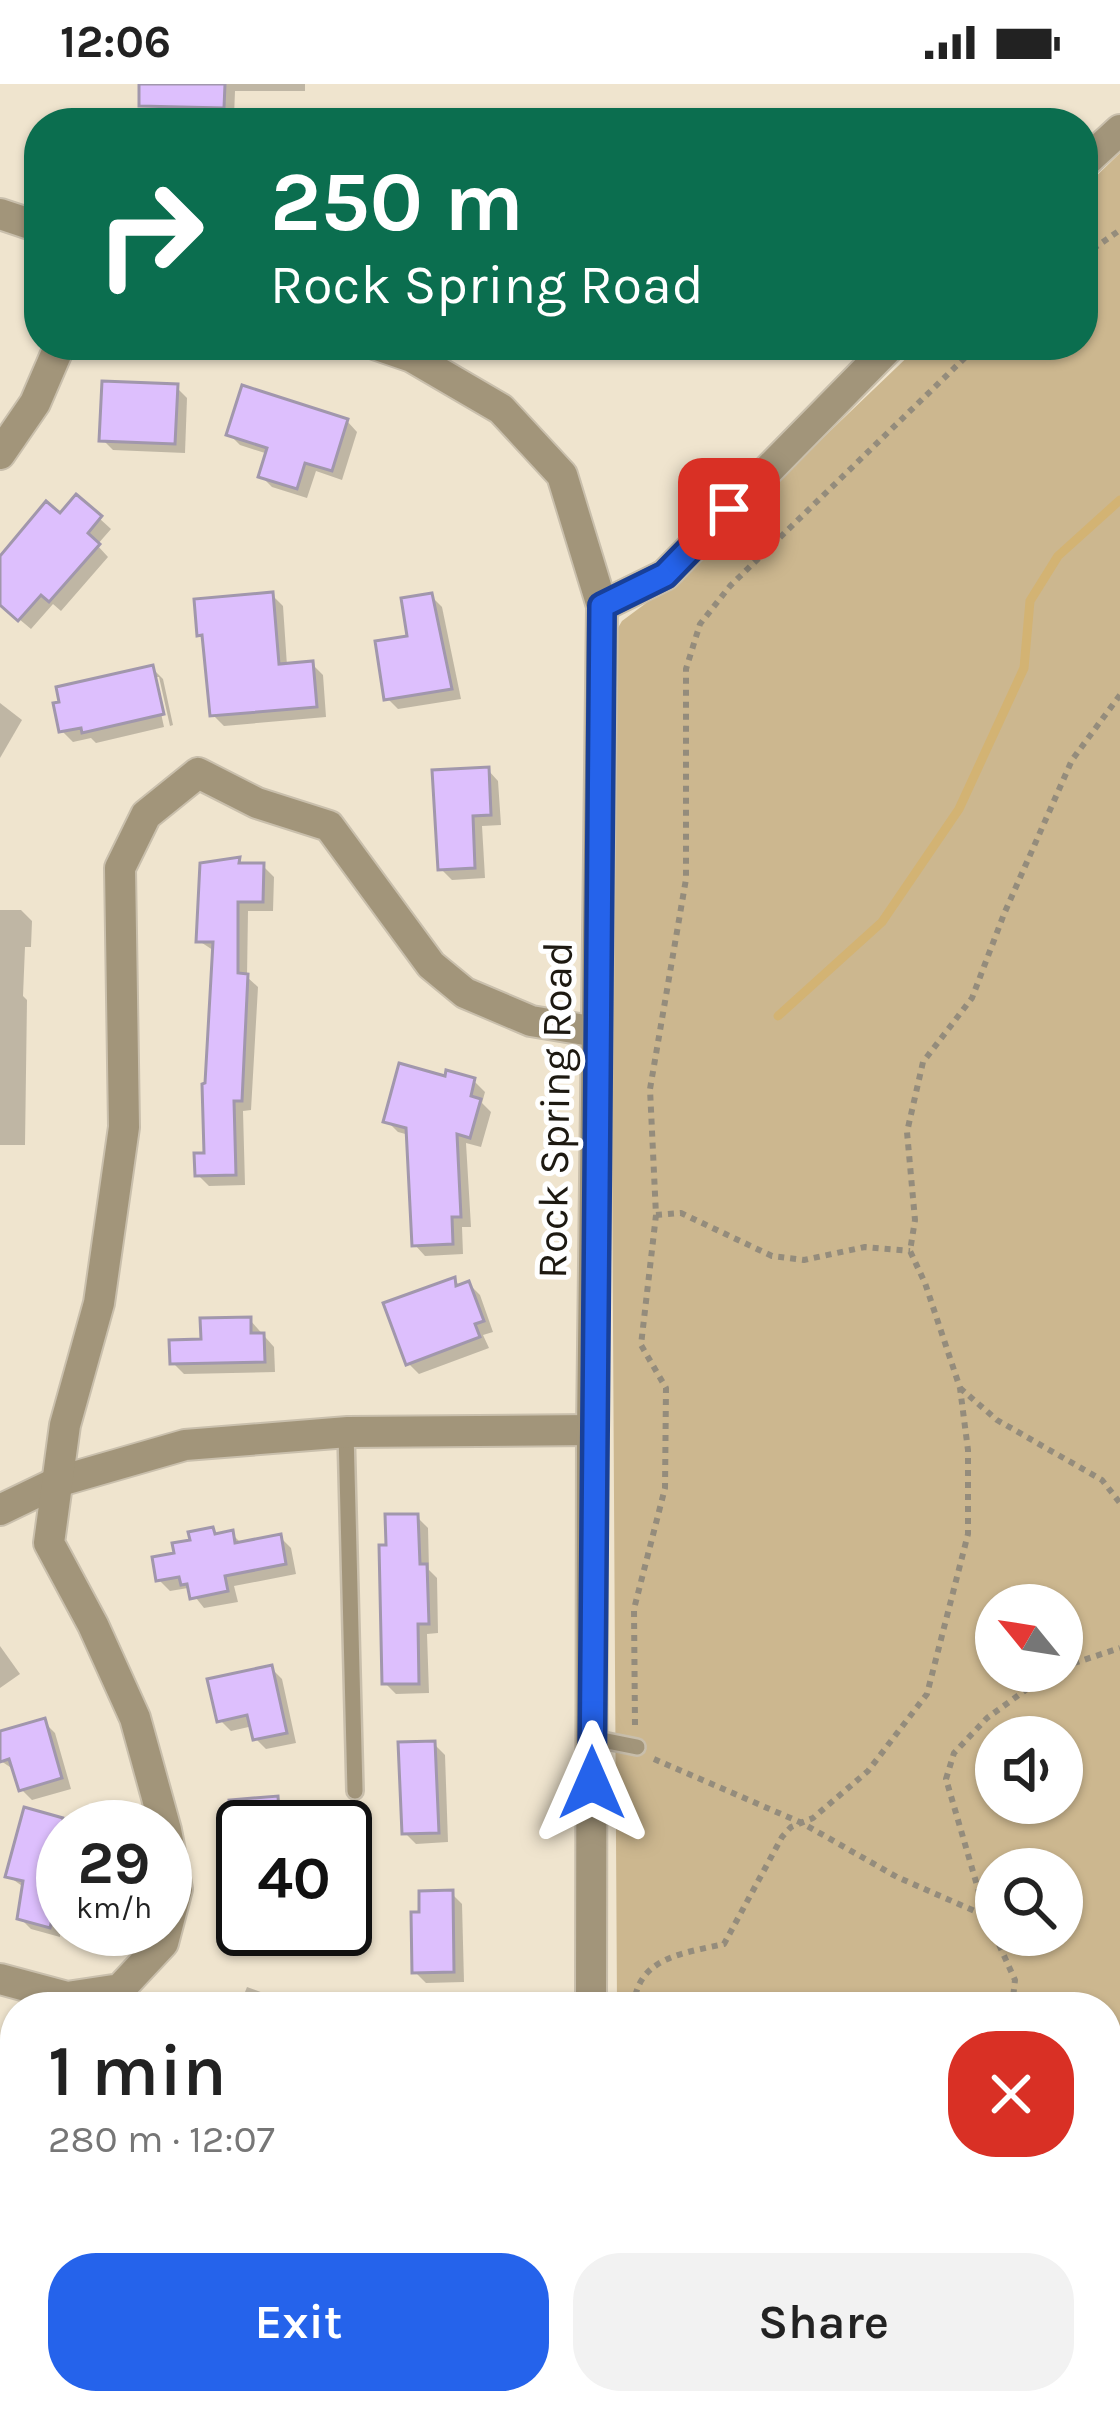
<!DOCTYPE html>
<html lang="en">
<head>
<meta charset="utf-8">
<style>
  :root { --surface:#fff; --page:#f2f2f2; --text:#222; --muted:#767676; --accent:#2563eb }
  body { margin:0; font-family:Karla,sans-serif; background:var(--page); color:var(--text); height:100vh; display:flex; flex-direction:column; font-size:45px; white-space:nowrap }
  * { box-sizing:border-box; margin:0 }
  p { font-size:39px; color:var(--muted) }
  .icon { flex:none; width:66px; height:66px; fill:none; stroke:currentColor; stroke-width:2; stroke-linecap:round; stroke-linejoin:round }
  .map { position:relative; flex:1; overflow:hidden }
  .side { position:absolute; left:0px; top:1908px; width:1122px; height:423px; display:flex; flex-direction:column; background:var(--surface); border-radius:48px 48px 0 0; box-shadow:0 3px 9px #0004 }
  .side>* { flex:none }
  .guide { position:absolute; left:24px; top:24px; width:1074px; height:252px; border-radius:48px; box-shadow:0 3px 9px #0004; background:#0b6e4f; color:#fff; overflow:hidden }
  .needle { width:78px; rotate:300deg }
  .fabs { position:absolute; left:975px; top:1500px; display:grid; gap:24px }
  .fabs a { display:grid; place-items:center; width:108px; height:108px; border-radius:50%; background:var(--surface); box-shadow:0 3px 9px #0004; font-size:60px }
  .speed { position:absolute; left:36px; top:1716px; display:flex; gap:24px; font-size:60px; font-weight:700; text-align:center }
  .speed>* { display:grid; place-content:center; width:156px; height:156px; border-radius:50%; background:var(--surface); box-shadow:0 3px 9px #0004; line-height:1 }
  .speed small { font-size:30px; font-weight:400 }
  .speed .limit { border:6px solid #111; border-radius:18px; background:#fff; color:#111 }
  .pin { position:absolute; display:grid; place-items:center; width:102px; height:102px; color:#fff; margin:-51px; border-radius:24px; box-shadow:0 6px 18px #0006 }
  .me { position:absolute; width:132px; margin:-66px; rotate:0deg; stroke-linejoin:round; filter:drop-shadow(0 0 9px #0008) }
  .turn { display:flex; align-items:center; gap:42px; height:252px; padding:0 48px; font-size:54px }
  .turn .icon { width:156px; height:156px; stroke-width:2.5 }
  .turn b { display:block; font-size:84px; line-height:102px }
  .round { display:grid; place-items:center; flex:none; width:126px; height:126px; border-radius:48px; background:var(--page) }
  .head { display:flex; align-items:center; justify-content:space-between; height:204px; padding:0 48px }
  h1 { font-size:72px; font-weight:600; line-height:90px }
  .action { display:flex; gap:24px; margin-top:auto; padding:24px 48px }
  .action a { flex:1; height:138px; border-radius:48px; background:var(--accent); color:#fff; font-size:48px; font-weight:600; line-height:138px; text-align:center }
  .action a+a { background:var(--page); color:var(--text) }
  .status { display:flex; justify-content:space-between; align-items:center; height:84px; padding:0 60px; background:var(--surface); direction:ltr }
  .status svg { height:33px; fill:currentColor }
  .map>svg:first-child { display:block }
  .green { fill:#ccb78f; fill-rule:evenodd }
  .shadow { fill:#0003 }
  .lines { fill:none; stroke-linecap:round; stroke-linejoin:round }
  .stream { stroke:#d3b373; stroke-width:9 }
  .building { fill:#ddbffd; stroke:#a197ac; stroke-width:3 }
  .service-casing { stroke:#c9bfac; stroke-width:20 }
  .minor-casing { stroke:#c9bfac; stroke-width:34 }
  .tertiary-casing { stroke:#c9bfac; stroke-width:34 }
  .path { stroke:#948c7c; stroke-width:6; stroke-dasharray:6 6; stroke-linecap:butt }
  .service { stroke:#a2957a; stroke-width:15 }
  .minor { stroke:#a2957a; stroke-width:30 }
  .tertiary { stroke:#a2957a; stroke-width:30 }
  .route-casing { stroke:#184099; stroke-width:30 }
  .route { stroke:#2563eb; stroke-width:21 }
  .labels { text-anchor:middle; stroke-width:10; stroke-linejoin:round; paint-order:stroke }
  .street-label { font-size:42px; fill:#1d1911; stroke:#fff }
</style>
</head>
<body>
<div class="status"><b>12:06</b><svg viewBox="0 0 49 12"><path d="M0 12V9h3v3zM5 12V6h3v6zM10 12V3h3v9zM15 12V0h3v12zM26 1h20v11H26zM47 4h2v5h-2z"/></svg></div>
<div class="map">
<svg width="1120" height="2330" viewBox="0 0 1120 2330">
  <rect width="100%" height="100%" fill="#efe4ce"/>
  <path class="green" d="M 1120,69 L 1120,2330 L 616,2330 L 616,2316 L 1107,2316 L 1107,1923 L 617,1923 L 609,559 L 622,537 L 665,505 L 920,261 L 1083,261 L 1083,105 ZM 996,1521 L 1062,1521 L 1062,1587 L 996,1587 ZM 996,1653 L 1062,1653 L 1062,1719 L 996,1719 ZM 996,1785 L 1062,1785 L 1062,1851 L 996,1851 Z"/>
  <g class="shadow">
    <polygon points="162,0 305,0 305,7 235,7 234,33 192,33"/>
    <polygon points="355,34 391,39 354,39"/>
    <polygon points="176,303 187,314 185,369 113,366 102,355"/>
    <polygon points="347,337 357,348 342,396 316,387 307,414 272,403 261,392 268,370 240,361 229,350"/>
    <polygon points="77,414 111,445 97,461 108,473 61,527 53,520 31,545 0,519 0,477 60,433"/>
    <polygon points="272,511 283,522 287,582 312,580 323,591 326,633 224,642 213,631 206,557 199,551"/>
    <polygon points="431,512 442,523 461,615 398,625 387,614"/>
    <polygon points="152,584 163,595 173,641 170,642 159,593 153,593 164,643 96,659 91,654 73,658 62,647"/>
    <polygon points="0,619 22,636 0,674"/>
    <polygon points="488,686 498,697 501,741 482,742 485,794 452,796 441,785"/>
    <polygon points="239,776 245,782 263,782 274,793 273,827 248,827 247,893 258,903 251,1026 243,1027 245,1101 209,1102 198,1091 207,1072 216,868 199,857"/>
    <polygon points="0,826 21,826 32,837 31,863 25,863 23,912 27,916 25,1061 0,1061"/>
    <polygon points="447,995 474,997 485,1008 482,1019 491,1028 481,1063 466,1059 471,1143 462,1143 463,1170 425,1172 415,1161 409,1051 398,1048 387,1037"/>
    <polygon points="454,1196 461,1203 469,1200 480,1211 493,1248 483,1251 489,1264 419,1290 408,1279"/>
    <polygon points="250,1236 274,1263 275,1288 184,1290 173,1279 204,1258"/>
    <polygon points="417,1433 428,1444 429,1486 437,1494 438,1549 427,1550 429,1609 396,1610 385,1599"/>
    <polygon points="212,1446 219,1452 232,1450 242,1460 280,1453 291,1464 296,1490 234,1502 238,1518 204,1524 188,1504 170,1507 159,1496 177,1471"/>
    <polygon points="0,1562 20,1590 0,1604"/>
    <polygon points="271,1584 282,1595 296,1659 266,1665 255,1654 253,1642 231,1647 220,1636"/>
    <polygon points="44,1638 55,1649 71,1705 32,1716 21,1705 16,1687 1,1677 0,1651"/>
    <polygon points="434,1660 445,1671 448,1758 416,1760 405,1749"/>
    <polygon points="277,1715 288,1726 289,1743 243,1743 243,1839 240,1836 232,1718"/>
    <polygon points="26,1727 86,1743 63,1743 60,1853 31,1845 20,1834 25,1804 8,1792"/>
    <polygon points="451,1809 462,1820 464,1898 426,1899 415,1888 422,1831"/>
    <polygon points="247,1903 285,1917 292,1923 239,1923"/>
    <polygon points="2,2019 15,2023 15,2094 0,2090"/>
    <polygon points="0,2262 15,2265 15,2304 0,2301"/>
    <polygon points="103,2316 347,2316 272,2316 272,2327 208,2326 208,2330 110,2330 103,2323"/>
  </g>
  <g class="lines">
    <polyline class="stream" points="778,932 882,838 959,725 1024,584 1030,517 1058,472 1120,416"/>
  </g>
  <g class="building">
    <polygon points="139,0 225,0 224,24 139,22"/>
    <polygon points="102,297 178,300 175,360 99,357"/>
    <polygon points="242,301 348,335 332,387 305,379 297,405 258,393 267,364 226,351"/>
    <polygon points="76,410 102,432 88,449 100,460 49,518 41,511 18,537 0,521 0,472 46,417 60,429"/>
    <polygon points="273,508 279,580 313,577 317,623 210,632 202,551 197,552 194,515"/>
    <polygon points="432,509 452,605 384,616 375,557 407,552 401,514"/>
    <polygon points="153,581 164,630 82,649 81,644 59,648 53,619 59,618 56,603"/>
    <polygon points="489,683 491,731 473,732 475,784 438,786 432,686"/>
    <polygon points="240,773 239,779 264,779 263,818 238,818 238,889 248,890 242,1017 234,1017 236,1091 195,1092 194,1069 204,1069 202,1000 205,999 213,858 196,858 200,779"/>
    <polygon points="399,979 445,992 446,986 475,994 471,1012 481,1015 470,1054 457,1050 461,1133 452,1133 453,1160 412,1162 406,1044 383,1038"/>
    <polygon points="455,1193 456,1202 469,1197 484,1237 475,1240 480,1253 406,1281 383,1219"/>
    <polygon points="251,1233 251,1249 264,1249 265,1278 170,1280 169,1256 201,1255 200,1234"/>
    <polygon points="385,1430 418,1430 420,1480 427,1480 429,1540 418,1540 419,1600 382,1600 379,1461 386,1461"/>
    <polygon points="213,1443 215,1450 233,1446 235,1459 281,1450 286,1480 225,1492 228,1507 190,1515 187,1500 181,1501 179,1493 156,1497 152,1473 174,1469 172,1459 190,1456 188,1448"/>
    <polygon points="272,1581 287,1649 253,1656 247,1631 217,1638 207,1595"/>
    <polygon points="45,1634 62,1694 19,1707 9,1675 0,1678 0,1647"/>
    <polygon points="435,1657 439,1749 402,1750 398,1658"/>
    <polygon points="278,1712 280,1743 231,1743 229,1716"/>
    <polygon points="24,1723 63,1734 63,1829 54,1826 50,1844 17,1835 23,1797 5,1793"/>
    <polygon points="453,1806 454,1888 412,1889 411,1828 419,1828 419,1807"/>
  </g>
  <g class="lines">
    <g class="service-casing">
      <g id="service">
        <polyline points="346,1348 355,1707"/>
        <polyline points="592,1654 637,1663"/>
      </g>
    </g>
    <g class="minor-casing">
      <g id="minor">
        <polyline points="1083,80 1120,46"/>
        <polyline points="0,370 35,319 60,261"/>
        <polyline points="602,522 665,491 891,261"/>
        <polyline points="0,1426 60,1397 185,1361 348,1348 592,1346"/>
        <polyline points="0,1895 67,1913 120,1905 163,1859 177,1805 166,1746 135,1634 93,1541 49,1459 65,1341 99,1219 124,1043 120,784 146,731 198,689 257,719 329,742 431,881 465,909 531,937 597,948"/>
        <polyline points="532,2330 540,2316"/>
      </g>
    </g>
    <g class="tertiary-casing">
      <g id="tertiary">
        <polyline points="0,130 39,143"/>
        <polyline points="377,261 412,273 501,325 562,391 602,522 592,1346 591,1923"/>
        <polyline points="592,2316 592,2330"/>
      </g>
    </g>
    <g class="path">
      <polyline points="1083,172 1120,146"/>
      <polyline points="656,1131 681,1129 772,1172 804,1176 865,1163 910,1167"/>
      <polyline points="960,1304 997,1336 1102,1396 1120,1419"/>
      <polyline points="1062,1583 1120,1564"/>
      <polyline points="635,1641 634,1525 665,1404 666,1304 641,1261 656,1131 650,1005 686,795 686,585 700,540 730,502 978,261"/>
      <polyline points="654,1675 802,1739 897,1793 986,1832"/>
      <path d="M 634,1923 C 636,1873 685,1869 724,1860 L 782,1753 L 791,1743 L 813,1734 L 868,1687 L 927,1610 L 968,1450 L 968,1366 L 960,1304 L 925,1199 L 910,1167 L 915,1136 L 907,1048 L 923,978 L 972,914 L 1004,830 L 1072,676 L 1120,611"/>
      <polyline points="1012,1923 1015,1896 986,1832 946,1695 954,1669 987,1634 1052,1587"/>
      <polyline points="632,2330 633,2316"/>
    </g>
    <use href="#service" class="service"/>
    <use href="#minor" class="minor"/>
    <use href="#tertiary" class="tertiary"/>
  </g>
  <g class="lines">
    <g class="route-casing">
      <polyline id="route" points="592,1699 602,522 665,491 729,425"/>
    </g>
    <use href="#route" class="route"/>
  </g>
  <g class="labels">
    <g class="street-label">
      <text transform="translate(554 1026) rotate(-89)" y="15">Rock Spring Road</text>
    </g>
  </g>
</svg>
<div class="fabs">
<a><svg class="needle" viewBox="-14 -14 28 28"><path d="M0-13l5 13h-10z" fill="#e53935"/><path d="M0 13l5-13h-10z" fill="#767676"/></svg></a>
<a><svg class="icon" aria-label="sound" viewBox="0 0 24 24"><path d="M4 9h4l5-4v14l-5-4H4zM17 9q2 3 0 6"/></svg></a>
<a><svg class="icon" aria-label="search" viewBox="0 0 24 24"><circle cx="10" cy="10" r="6"/><path d="M15 15l6 6"/></svg></a>
</div>
<div class="speed"><div>29<small>km/h</small></div><div class="limit">40</div></div>
<div class="pin" style="left:729px;top:425px;background:#d93025"><svg class="icon" aria-label="arrive" viewBox="0 0 24 24"><path d="M6 21V4h12l-3 4 3 4H6"/></svg></div>
<svg class="me" style="left:592px;top:1699px" viewBox="-20 -20 40 40"><path d="M0-17L14 15 0 8-14 15z" fill="#2563eb" stroke="#fff" stroke-width="4"/></svg>
<div class="guide">
<div class="turn"><svg class="icon" aria-label="right" viewBox="0 0 24 24"><path d="M7 20v-9h11M14 6l5 5-5 5"/></svg><div><b>250 m</b>Rock Spring Road</div></div>
</div>
<section class="side">
<div class="head"><div><h1>1 min</h1><p>280 m · 12:07</p></div><a class="round" style="background:#d93025;color:#fff"><svg class="icon" aria-label="close" viewBox="0 0 24 24"><path d="M6 6l12 12M18 6L6 18"/></svg></a></div>
<div class="action"><a>Exit</a><a>Share</a></div>
</section>
</div>
</body>
</html>
